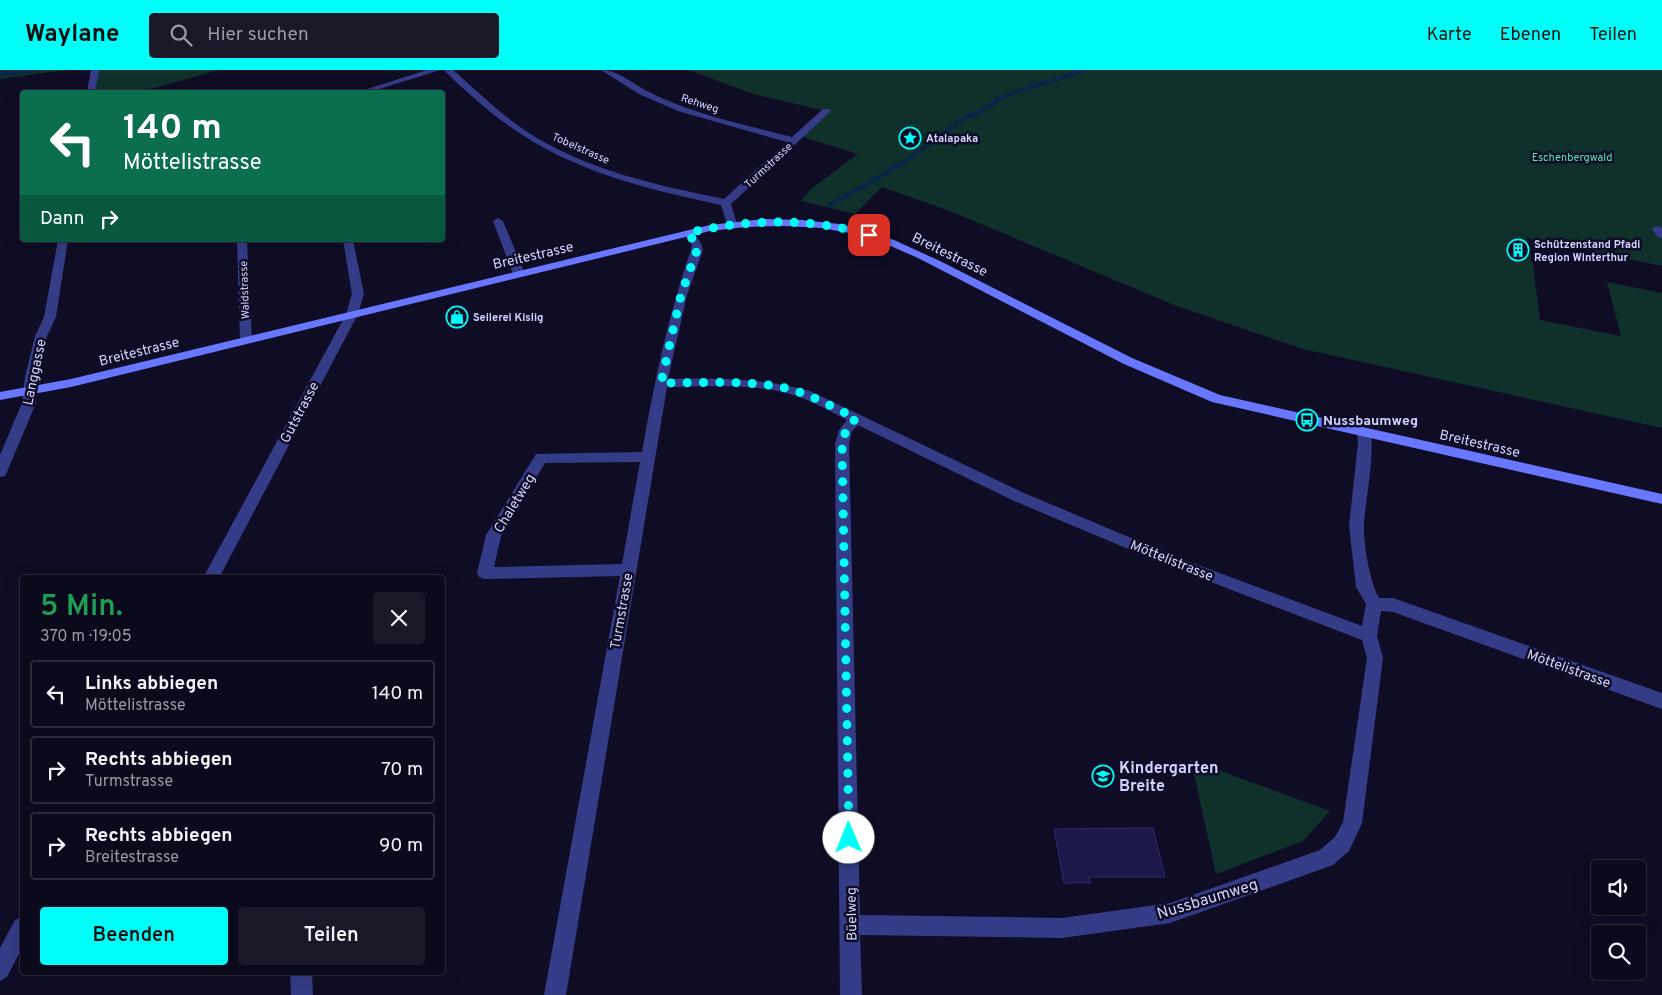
<!DOCTYPE html>
<html lang="de">
<head>
<meta charset="utf-8">
<style>
  :root { --surface:#0a0a1c; --page:#181829; --text:#f1f3f6; --muted:#999aa3; --line:#2a2b3b; --accent:#00fdf8 }
  body { margin:0; font-family:Overpass,sans-serif; background:var(--page); color:var(--text); height:100vh; display:flex; flex-direction:column; font-size:19px; white-space:nowrap }
  * { box-sizing:border-box; margin:0 }
  p { font-size:16px; color:var(--muted) }
  .icon { flex:none; width:28px; height:28px; fill:none; stroke:currentColor; stroke-width:2; stroke-linecap:round; stroke-linejoin:round }
  .map { position:relative; flex:1; overflow:hidden }
  .side { position:absolute; left:20px; top:505px; width:425px; height:400px; display:flex; flex-direction:column; background:var(--surface); border-radius:5px; box-shadow:0 5px 20px #0002,0 0 0 1px var(--line) }
  .side>* { flex:none }
  .hud { position:absolute; left:20px; top:20px; width:425px; height:152px; border-radius:5px; box-shadow:0 5px 20px #0002,0 0 0 1px var(--line); background:#0b6e4f; color:#fff; overflow:hidden }
  .controls { position:absolute; left:1591px; top:790px; display:grid; gap:10px }
  .controls a { display:grid; place-items:center; width:55px; height:55px; border-radius:5px; background:var(--surface); box-shadow:0 5px 20px #0002,0 0 0 1px var(--line); font-size:25px }
  .pin { position:absolute; display:grid; place-items:center; width:42px; height:42px; color:#fff; margin:-21px; border-radius:10px; box-shadow:0 2px 8px #0006 }
  .me { position:absolute; width:55px; margin:-28px; rotate:359deg; stroke-linejoin:round; filter:drop-shadow(0 0 4px #0008) }
  .turn { display:flex; align-items:center; gap:18px; height:105px; padding:0 20px; font-size:22px }
  .turn .icon { width:65px; height:65px; stroke-width:2.5 }
  .turn b { display:block; font-size:35px; line-height:42px }
  .then { display:flex; align-items:center; height:48px; padding:0 20px; background:#0003; gap:10px; font-size:19px }
  .round { display:grid; place-items:center; flex:none; width:52px; height:52px; border-radius:5px; background:var(--page) }
  .headline { display:flex; align-items:center; justify-content:space-between; height:85px; padding:0 20px }
  h1 { font-size:30px; font-weight:600; line-height:38px; color:#1e9e55 }
  .primary-button { display:flex; gap:10px; margin-top:auto; padding:10px 20px }
  .primary-button a { flex:1; height:58px; border-radius:5px; background:var(--accent); color:#111; font-size:20px; font-weight:600; line-height:58px; text-align:center }
  .primary-button a+a { background:var(--page); color:var(--text) }
  ul { padding:0; list-style:none }
  li { display:flex; align-items:center; gap:15px; height:68px; margin:0 10px 8px; padding:0 10px; border:2px solid var(--line); border-radius:5px }
  li div { flex:1 }
  li b { display:block; font-size:19px }
  li em { font-style:normal }
  header { display:flex; align-items:center; gap:30px; box-sizing:border-box; height:70px; padding:0 25px; background:var(--accent); color:#111 }
  header strong { font-size:24px }
  nav { display:flex; gap:28px; margin-inline-start:auto; font-size:18px }
  .search { width:350px; height:45px; background:var(--page); display:flex; align-items:center; gap:12px; box-sizing:border-box; padding:0 18px; border-radius:5px; color:var(--muted); font-size:19px }
  .map>svg:first-child { display:block }
  .green { fill:#10302b }
  .lines { fill:none; stroke-linecap:round; stroke-linejoin:round }
  .stream { stroke:#072545; stroke-width:4.5 }
  .building { fill:#1c1848; stroke:#2f2875 }
  .street { fill:#353c87; fill-rule:evenodd }
  .secondary { fill:#6977ff; fill-rule:evenodd }
  .route { stroke:#00fdf8; stroke-width:9; stroke-dasharray:0 16.2 }
  .labels { text-anchor:middle; stroke-width:5; stroke-linejoin:round; paint-order:stroke }
  .far-street-label { font-size:11px; fill:#d2d2ff; stroke:#0e0d25 }
  .far-poi-label { font-size:11px; font-weight:bold; fill:#d2d2ff; stroke:#0e0d25; text-anchor:start }
  .far-park-label { font-size:11px; fill:#56e7b1; stroke:#0e0d25 }
  .street-label { font-size:14px; fill:#d2d2ff; stroke:#0e0d25 }
  .poi-label { font-size:14px; font-weight:bold; fill:#d2d2ff; stroke:#0e0d25; text-anchor:start }
  .near-poi-label { font-size:16px; font-weight:bold; fill:#d2d2ff; stroke:#0e0d25; text-anchor:start }
  .near-street-label { font-size:16px; fill:#d2d2ff; stroke:#0e0d25 }
</style>
</head>
<body>
<header>
<strong>Waylane</strong>
<div class="search"><svg class="icon" aria-label="search" viewBox="0 0 24 24"><circle cx="10" cy="10" r="6"/><path d="M15 15l6 6"/></svg>Hier suchen</div>
<nav><a>Karte</a><a>Ebenen</a><a>Teilen</a></nav>
</header>
<div class="map">
<svg width="1662" height="925" viewBox="0 0 1662 925">
  <rect width="100%" height="100%" fill="#0e0d25"/>
  <g class="green">
    <polygon points="0,0 66,0 0,9"/>
    <polygon points="95,0 219,0 140,22 91,22"/>
    <polygon points="689,0 1662,0 1662,196 1526,168 1533,195 1540,250 1621,266 1607,212 1662,223 1662,358 1303,279 1174,235 950,141 882,117 855,144 801,131 811,119 858,84 800,66 826,41 753,24"/>
    <polygon points="1191,690 1330,741 1303,771 1216,804"/>
  </g>
  <g class="lines">
    <g class="stream">
      <polyline points="0,4 38,0"/>
      <path d="M 830,135 L 903,93 L 967,46 C 982,44 991,32 1005,26 C 1031,15 1057,11 1083,0"/>
    </g>
  </g>
  <polygon class="building" points="1153,758 1165,807 1089,807 1091,813 1064,813 1054,759"/>
  <g class="lines">
    <g class="street">
      <polygon points="91,0 99,0 95,22 87,22"/>
      <polygon points="427,0 440,0 370,22 358,22"/>
      <path d="M 444,0 L 453,0 C 477,21 500,44 526,61 C 585,100 656,115 724,129 L 787,72 L 678,41 L 639,24 L 601,0 C 617,0 631,12 645,20 C 691,44 742,54 792,67 L 823,39 L 829,39 L 831,41 L 731,134 L 737,154 L 732,157 L 727,154 L 721,135 C 625,114 550,96 474,28 C 464,19 453,10 444,0 Z"/>
      <polygon points="498,148 503,151 525,204 523,206 519,207 513,204 493,151"/>
      <polygon points="1657,156 1662,158 1662,168 1658,167 1652,159"/>
      <path d="M 688,160 C 695,162 702,173 703,180 L 687,225 L 668,309 C 716,308 763,308 810,321 L 1024,423 L 1174,486 L 1362,556 L 1366,534 L 1356,517 L 1349,456 L 1358,373 L 1357,362 L 1359,359 L 1369,359 C 1377,372 1365,434 1364,454 C 1363,472 1370,513 1379,528 L 1393,528 L 1662,623 L 1662,639 L 1393,542 L 1381,541 L 1377,566 L 1383,588 L 1362,753 L 1349,781 L 1333,795 L 1170,853 L 1062,868 L 860,865 L 862,925 L 840,925 L 835,374 L 839,360 L 847,350 C 832,342 817,334 802,328 C 763,312 708,317 667,317 L 566,925 L 544,925 L 620,506 L 485,509 L 479,507 L 477,503 L 486,465 L 536,384 L 642,382 C 654,313 668,246 691,180 L 692,175 L 683,163 ZM 858,355 L 1014,431 L 1164,494 L 1362,570 L 1367,588 L 1343,752 L 1335,767 L 1320,780 L 1170,833 L 1062,848 L 860,845 L 849,374 L 852,361 ZM 640,392 L 622,494 L 494,497 L 501,466 L 545,393 Z"/>
      <polygon points="58,170 68,170 56,247 47,266 37,307 36,333 7,402 5,406 0,407 0,385 22,333 25,307 35,266 44,247"/>
      <polygon points="237,170 247,170 252,270 246,274 240,270"/>
      <polygon points="343,170 353,170 364,224 358,244 219,508 203,508 346,244 352,224"/>
      <polygon points="22,847 22,878 7,907 0,911 0,878 15,850"/>
      <polygon points="290,902 312,902 313,925 291,925"/>
    </g>
    <polygon class="secondary" points="765,149 802,150 839,154 861,159 894,170 942,192 1132,288 1220,325 1662,424 1662,434 1212,332 1124,294 918,188 886,174 855,164 821,158 784,156 746,157 710,161 71,317 0,330 0,322 71,309 710,155"/>
  </g>
  <g class="lines">
    <path class="route" d="M 849,768 L 842,374 L 846,360 L 856,348 C 832,337 807,322 781,317 C 742,310 700,313 661,313 L 681,225 L 697,180 L 697,175 L 688,163 C 746,149 811,147 869,165"/>
  </g>
  <defs>
    <g id="sight-ring" transform="scale(1.125)"><circle r="9.5" fill="#0e0d25" stroke="#00fdf8" stroke-width="1.5"/><path d="M0-6L1.8-2.2L6-1.7L2.9 1.2L3.7 5.4L0 3.3L-3.7 5.4L-2.9 1.2L-6-1.7L-1.8-2.2Z" fill="#00fdf8"/></g>
    <g id="building-ring" transform="scale(1.125)"><circle r="9.5" fill="#0e0d25" stroke="#00fdf8" stroke-width="1.5"/><path d="M-4-6H4V6H1V3H-1V6H-4ZM-2.5-4.3h1.7v1.8h-1.7ZM.8-4.3h1.7v1.8H.8ZM-2.5-1h1.7V.8h-1.7ZM.8-1h1.7V.8H.8Z" fill="#00fdf8"/></g>
    <g id="shop-ring" transform="scale(1.125)"><circle r="9.5" fill="#0e0d25" stroke="#00fdf8" stroke-width="1.5"/><path d="M-5-2.5h2.3a2.7 3.5 0 0 1 5.4 0H5L5.5 6h-11ZM-1.5-2.5h3a1.5 2.3 0 0 0-3 0Z" fill="#00fdf8"/></g>
    <g id="bus-ring" transform="scale(1.125)"><circle r="9.5" fill="#0e0d25" stroke="#00fdf8" stroke-width="1.5"/><path d="M-5-6H5V4H4V6H2V4H-2V6H-4V4H-5ZM-3.5-4V0h7V-4ZM-3.5 1.2v1.5H-2V1.2ZM2 1.2v1.5H3.5V1.2Z" fill="#00fdf8"/></g>
    <g id="school-ring" transform="scale(1.125)"><circle r="9.5" fill="#0e0d25" stroke="#00fdf8" stroke-width="1.5"/><path d="M0-5L7-2L0 1L-7-2ZM-4 1L0 2.5L4 1V4Q0 6-4 4Z" fill="#00fdf8"/></g>
  </defs>
  <g fill-rule="evenodd">
    <use href="#sight-ring" x="910" y="68"/>
    <use href="#building-ring" x="1518" y="180"/>
    <use href="#shop-ring" x="457" y="247"/>
    <use href="#bus-ring" x="1307" y="350"/>
    <use href="#school-ring" x="1103" y="706"/>
  </g>
  <g class="labels">
    <g class="far-street-label">
      <text transform="translate(700 33) rotate(18)" y="4">Rehweg</text>
      <text transform="translate(581 78) rotate(24)" y="4">Tobelstrasse</text>
      <text transform="translate(768 95) rotate(-43)" y="4">Turmstrasse</text>
      <text transform="translate(244 220) rotate(-92)" y="4">Waldstrasse</text>
    </g>
    <g class="far-poi-label">
      <text x="926" y="72">Atalapaka</text>
      <text x="1534" y="178">Schützenstand Pfadi<tspan x="1534" dy="13">Region Winterthur</tspan></text>
      <text x="473" y="251">Seilerei Kislig</text>
    </g>
    <g class="far-park-label">
      <text x="1572" y="91">Eschenbergwald</text>
    </g>
    <g class="street-label">
      <text transform="translate(950 184) rotate(26)" y="5">Breitestrasse</text>
      <text transform="translate(533 185) rotate(-13)" y="5">Breitestrasse</text>
      <text transform="translate(139 281) rotate(-14)" y="5">Breitestrasse</text>
      <text transform="translate(34 302) rotate(-78)" y="5">Langgasse</text>
      <text transform="translate(299 342) rotate(-62)" y="5">Gutstrasse</text>
      <text transform="translate(1480 373) rotate(13)" y="5">Breitestrasse</text>
      <text transform="translate(514 433) rotate(-59)" y="5">Chaletweg</text>
      <text transform="translate(1172 490) rotate(22)" y="5">Möttelistrasse</text>
      <text transform="translate(621 541) rotate(-80)" y="5">Turmstrasse</text>
      <text transform="translate(1569 598) rotate(20)" y="5">Möttelistrasse</text>
      <text transform="translate(851 844) rotate(-91)" y="5">Büelweg</text>
    </g>
    <g class="poi-label">
      <text x="1323" y="355">Nussbaumweg</text>
    </g>
    <g class="near-poi-label">
      <text x="1119" y="703">Kindergarten<tspan x="1119" dy="18">Breite</tspan></text>
    </g>
    <g class="near-street-label">
      <text transform="translate(1207 828) rotate(-17)" y="6">Nussbaumweg</text>
    </g>
  </g>
</svg>
<div class="controls">
<a><svg class="icon" aria-label="sound" viewBox="0 0 24 24"><path d="M4 9h4l5-4v14l-5-4H4zM17 9q2 3 0 6"/></svg></a>
<a><svg class="icon" aria-label="search" viewBox="0 0 24 24"><circle cx="10" cy="10" r="6"/><path d="M15 15l6 6"/></svg></a>
</div>
<div class="pin" style="left:869px;top:165px;background:#d93025"><svg class="icon" aria-label="arrive" viewBox="0 0 24 24"><path d="M6 21V4h12l-3 4 3 4H6"/></svg></div>
<svg class="me" style="left:849px;top:768px" viewBox="-20 -20 40 40"><circle r="19" fill="#fff"/><path d="M0-13L10 11 0 6-10 11z" fill="#00fdf8"/></svg>
<div class="hud">
<div class="turn"><svg class="icon" aria-label="left" viewBox="0 0 24 24"><path d="M17 20v-9H6M10 6l-5 5 5 5"/></svg><div><b>140 m</b>Möttelistrasse</div></div>
<div class="then">Dann<svg class="icon" aria-label="right" viewBox="0 0 24 24"><path d="M7 20v-9h11M14 6l5 5-5 5"/></svg></div>
</div>
<section class="side">
<div class="headline"><div><h1>5 Min.</h1><p>370 m · 19:05</p></div><a class="round"><svg class="icon" aria-label="close" viewBox="0 0 24 24"><path d="M6 6l12 12M18 6L6 18"/></svg></a></div>
<ul>
<li><svg class="icon" aria-label="left" viewBox="0 0 24 24"><path d="M17 20v-9H6M10 6l-5 5 5 5"/></svg><div><b>Links abbiegen</b><p>Möttelistrasse</p></div><em>140 m</em></li>
<li><svg class="icon" aria-label="right" viewBox="0 0 24 24"><path d="M7 20v-9h11M14 6l5 5-5 5"/></svg><div><b>Rechts abbiegen</b><p>Turmstrasse</p></div><em>70 m</em></li>
<li><svg class="icon" aria-label="right" viewBox="0 0 24 24"><path d="M7 20v-9h11M14 6l5 5-5 5"/></svg><div><b>Rechts abbiegen</b><p>Breitestrasse</p></div><em>90 m</em></li>
</ul>
<div class="primary-button"><a>Beenden</a><a>Teilen</a></div>
</section>
</div>
</body>
</html>
